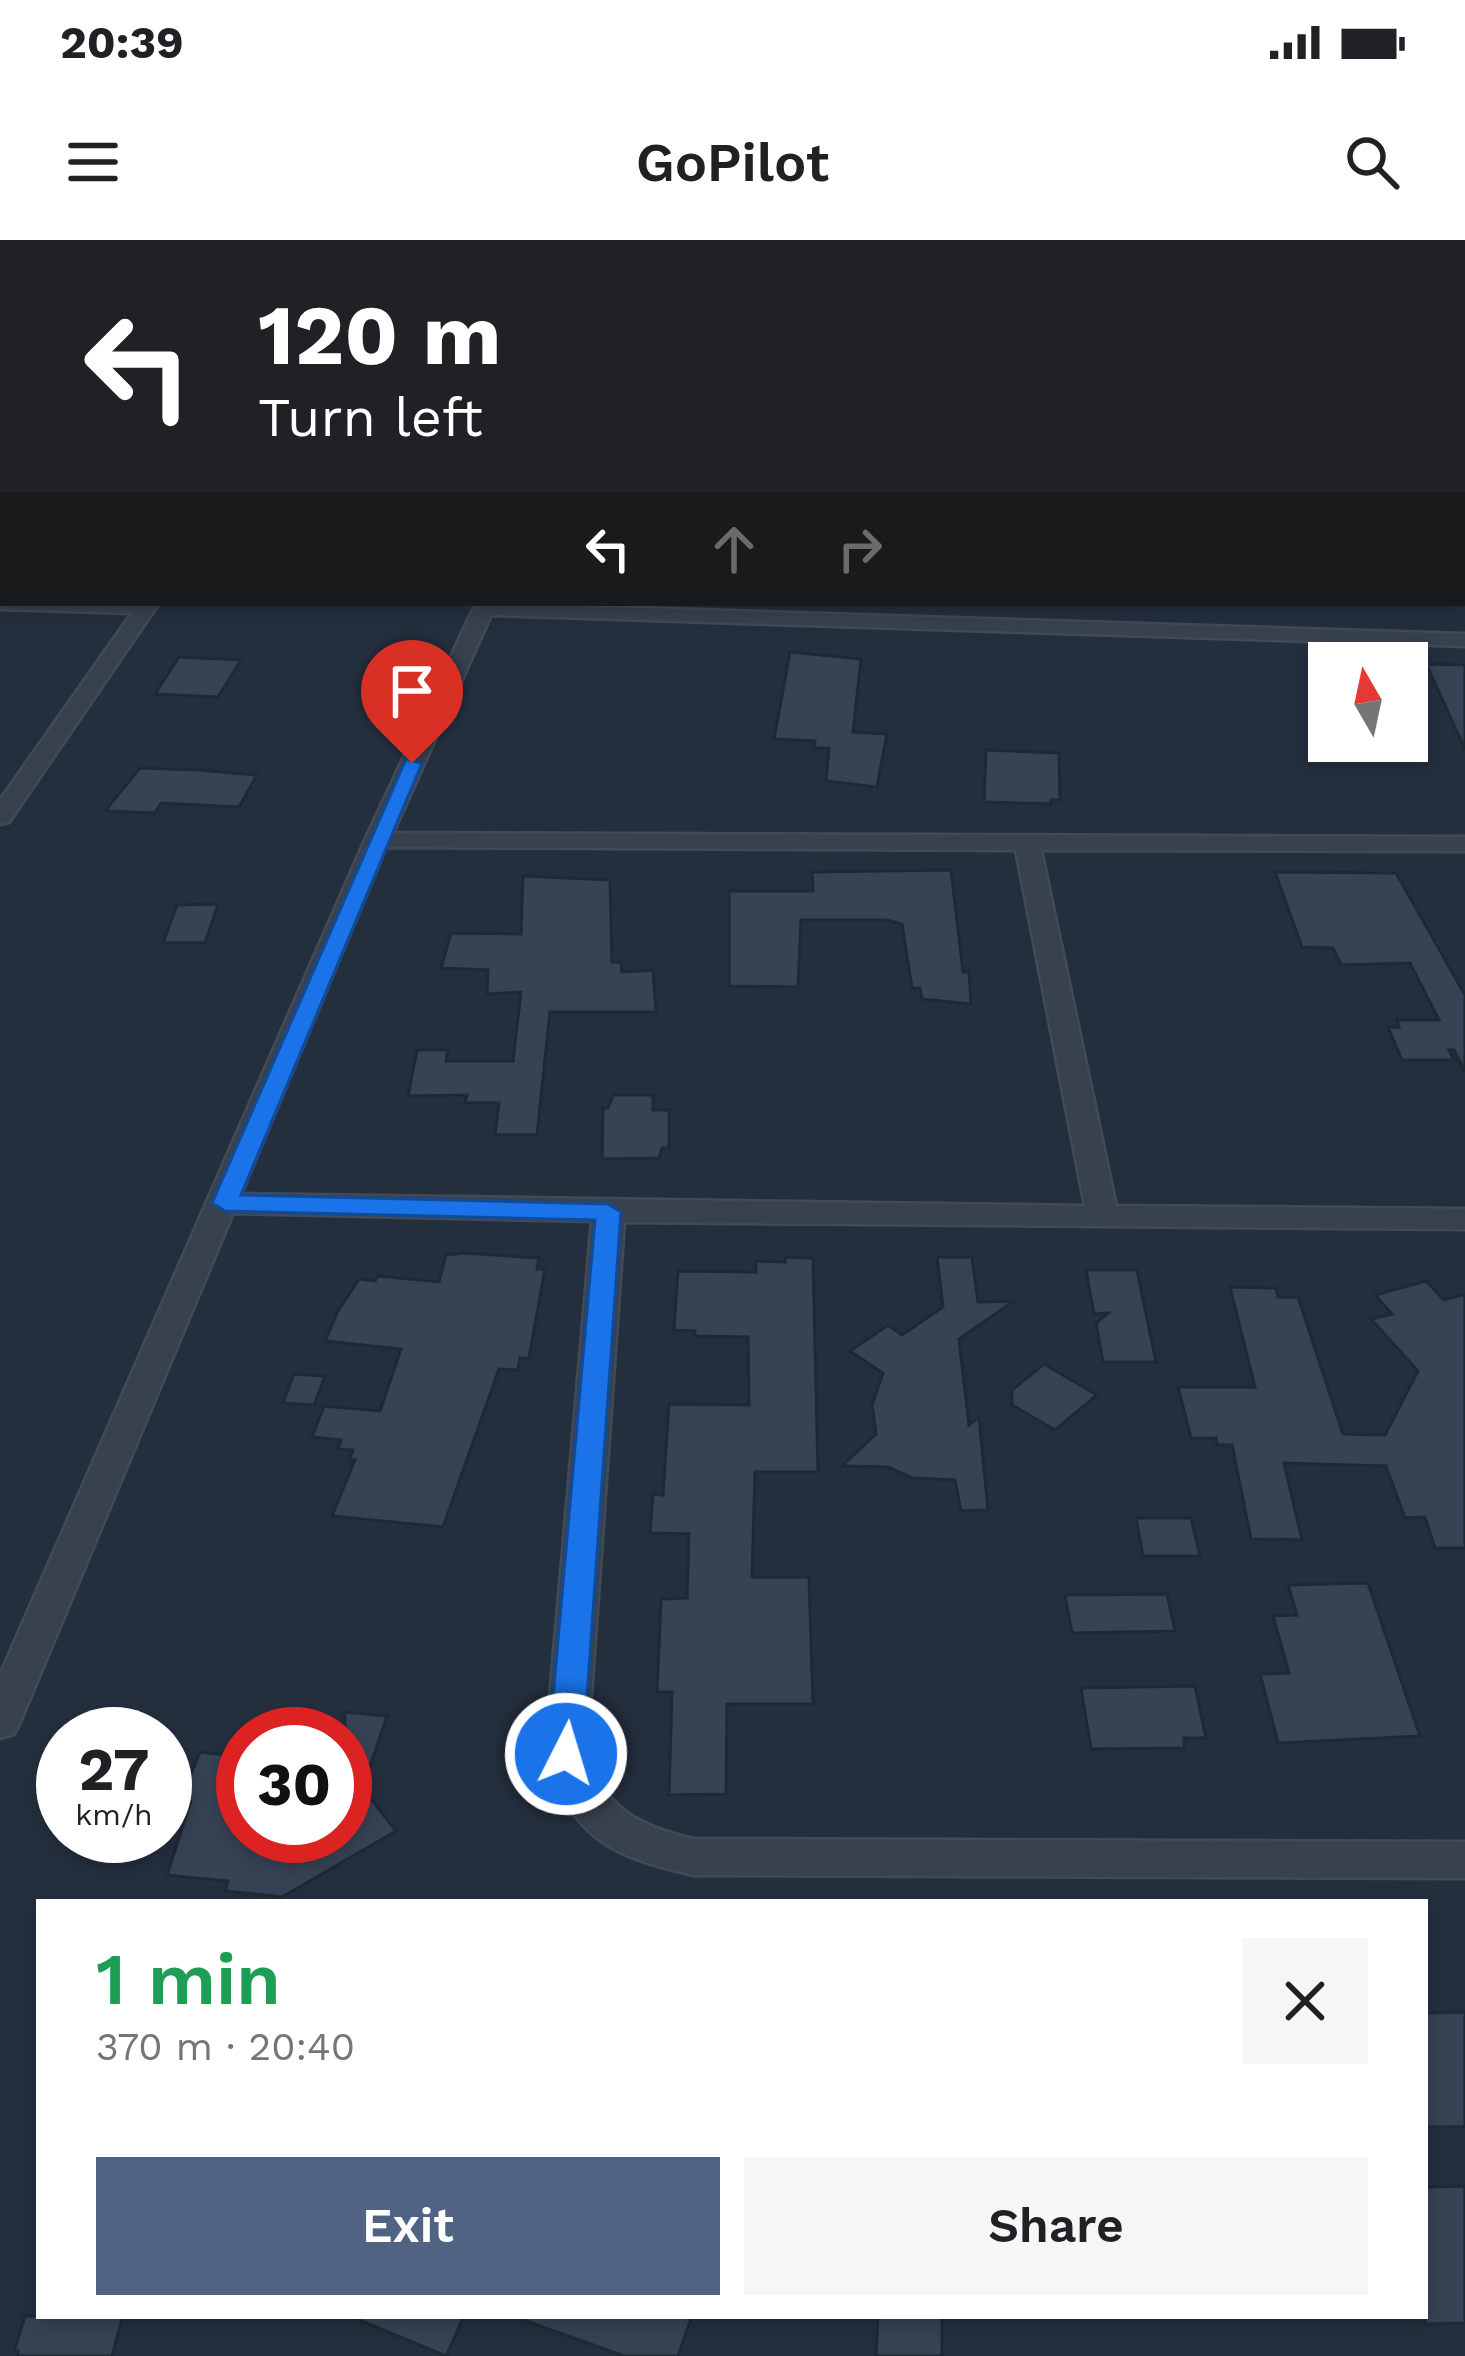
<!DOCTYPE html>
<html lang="en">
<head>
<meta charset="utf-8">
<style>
  :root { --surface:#fff; --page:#f6f6f6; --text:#202124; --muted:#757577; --accent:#506383 }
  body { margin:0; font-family:"Work Sans",sans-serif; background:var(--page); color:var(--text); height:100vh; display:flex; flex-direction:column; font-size:45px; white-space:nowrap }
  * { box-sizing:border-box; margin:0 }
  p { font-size:39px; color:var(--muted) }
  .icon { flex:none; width:66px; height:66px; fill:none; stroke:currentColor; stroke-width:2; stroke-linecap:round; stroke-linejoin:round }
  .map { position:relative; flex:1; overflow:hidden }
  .drawer { position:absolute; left:36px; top:1659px; width:1392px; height:420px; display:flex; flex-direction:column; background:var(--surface); border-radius:0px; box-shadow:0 6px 18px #0003 }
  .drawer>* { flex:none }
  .hud { position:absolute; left:0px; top:0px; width:1467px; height:366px; box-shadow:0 6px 18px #0003; background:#202124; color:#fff; overflow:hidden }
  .needle { width:78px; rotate:351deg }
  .buttons { position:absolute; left:1308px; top:402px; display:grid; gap:24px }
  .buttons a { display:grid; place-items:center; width:120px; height:120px; border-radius:0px; background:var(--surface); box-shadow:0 6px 18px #0003; font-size:60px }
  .speed { position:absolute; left:36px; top:1467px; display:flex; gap:24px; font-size:60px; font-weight:700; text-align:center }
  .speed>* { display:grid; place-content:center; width:156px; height:156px; border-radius:50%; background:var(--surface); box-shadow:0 6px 18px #0003; line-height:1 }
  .speed small { font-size:30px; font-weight:400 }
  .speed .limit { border:18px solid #d22; background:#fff; color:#111 }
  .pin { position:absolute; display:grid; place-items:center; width:102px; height:102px; color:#fff; margin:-123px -51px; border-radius:50% 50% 50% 0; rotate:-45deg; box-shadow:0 0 12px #0007 }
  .pin .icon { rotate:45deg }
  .me { position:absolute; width:132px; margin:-66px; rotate:5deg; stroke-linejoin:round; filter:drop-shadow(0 0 9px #0008) }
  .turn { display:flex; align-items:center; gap:42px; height:252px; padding:0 60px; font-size:54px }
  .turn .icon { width:156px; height:156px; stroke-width:2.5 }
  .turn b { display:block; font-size:84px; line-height:102px }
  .lanes { display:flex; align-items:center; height:114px; padding:0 60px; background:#0003; justify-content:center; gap:60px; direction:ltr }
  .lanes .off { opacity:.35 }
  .round { display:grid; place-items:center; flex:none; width:126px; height:126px; border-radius:0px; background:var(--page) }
  .headline { display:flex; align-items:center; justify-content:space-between; height:204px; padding:0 60px }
  h1 { font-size:72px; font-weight:600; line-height:90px; color:#1e9e55 }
  .button { display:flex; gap:24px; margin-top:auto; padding:24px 60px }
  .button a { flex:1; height:138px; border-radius:0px; background:var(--accent); color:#fff; font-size:48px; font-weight:600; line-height:138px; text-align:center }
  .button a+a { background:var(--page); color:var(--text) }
  .status { display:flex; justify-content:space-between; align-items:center; height:84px; padding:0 60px; background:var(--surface); direction:ltr }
  .status svg { height:33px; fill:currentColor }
  header { display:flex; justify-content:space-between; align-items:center; height:156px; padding:0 60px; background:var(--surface); font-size:54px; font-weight:600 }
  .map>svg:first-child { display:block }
  .building { fill:#364354; stroke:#1f2835; stroke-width:3 }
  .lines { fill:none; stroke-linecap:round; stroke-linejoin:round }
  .lane-casing { stroke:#414a57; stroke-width:5 }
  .street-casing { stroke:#414a57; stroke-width:5 }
  .highway-casing { stroke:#434c59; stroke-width:5 }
  .lane { fill:#38414e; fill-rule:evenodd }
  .street { fill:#38414e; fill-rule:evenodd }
  .highway { fill:#746855; fill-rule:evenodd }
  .rail-casing { stroke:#5a6575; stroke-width:6 }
  .rail { stroke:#1d2633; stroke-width:4.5; stroke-dasharray:14; stroke-linecap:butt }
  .route { fill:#1a73e8; stroke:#114b97; stroke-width:3 }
</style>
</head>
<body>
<div class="status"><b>20:39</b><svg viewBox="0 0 49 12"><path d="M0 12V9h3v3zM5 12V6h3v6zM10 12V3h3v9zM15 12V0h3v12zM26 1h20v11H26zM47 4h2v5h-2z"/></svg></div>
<header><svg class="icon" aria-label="menu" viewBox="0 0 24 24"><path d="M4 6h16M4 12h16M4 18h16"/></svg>GoPilot<svg class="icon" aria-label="search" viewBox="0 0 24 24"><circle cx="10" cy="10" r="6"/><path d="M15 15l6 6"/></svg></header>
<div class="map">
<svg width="1465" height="2116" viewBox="0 0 1465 2116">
  <rect width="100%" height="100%" fill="#242f3e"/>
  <g class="building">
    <polygon points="790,412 861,419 853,492 887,494 877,547 826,541 829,508 814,508 815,501 774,499"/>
    <polygon points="179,417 241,420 218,457 155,454"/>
    <polygon points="1426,424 1465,425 1465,509"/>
    <polygon points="986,510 1059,513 1060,560 1051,560 1051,564 984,562"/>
    <polygon points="140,528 200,530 257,535 239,567 161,563 155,573 105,571"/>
    <polygon points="951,630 963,732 969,732 971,764 922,759 920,748 912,748 902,684 886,680 801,680 798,747 729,746 729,651 813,651 812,632"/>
    <polygon points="1275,632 1396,633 1465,755 1465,832 1454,810 1449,810 1454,820 1402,820 1388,787 1399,787 1397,780 1439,780 1410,723 1341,725 1333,708 1302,707"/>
    <polygon points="523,636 610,640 612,722 621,722 622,732 653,730 656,772 550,772 537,895 495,895 499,863 465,863 467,855 408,856 417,810 448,810 446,821 513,821 521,752 487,754 488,730 441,728 451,693 521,694"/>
    <polygon points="218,664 205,703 163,703 177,665"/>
    <polygon points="613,855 653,855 653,870 669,870 669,908 662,908 659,918 602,919 603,868 608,868"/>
    <polygon points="465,1013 539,1018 537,1029 545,1029 529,1118 520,1118 518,1130 499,1129 443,1287 332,1276 355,1220 349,1220 353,1210 338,1209 341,1200 312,1197 324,1166 380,1171 401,1109 325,1101 338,1071 359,1039 375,1041 378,1036 439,1042 446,1015"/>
    <polygon points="785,1017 813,1018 818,1232 755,1232 752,1337 809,1337 813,1464 727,1464 726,1554 669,1555 672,1452 657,1452 661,1359 687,1358 689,1294 650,1293 653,1254 663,1255 669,1164 749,1165 748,1097 694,1096 695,1091 674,1090 678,1031 756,1032 756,1021 785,1022"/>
    <polygon points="937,1017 972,1017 978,1062 1014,1061 959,1099 969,1185 979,1177 988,1270 961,1271 955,1240 913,1238 888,1227 842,1226 876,1194 872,1165 883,1133 850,1111 888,1085 902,1095 943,1067"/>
    <polygon points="1086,1030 1137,1030 1156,1122 1103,1122 1096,1083 1108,1073 1094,1074"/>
    <polygon points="1426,1041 1444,1060 1465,1054 1465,1308 1435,1308 1425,1277 1405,1278 1386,1226 1284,1223 1302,1300 1251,1299 1232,1205 1217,1205 1216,1198 1191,1198 1178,1147 1255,1147 1230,1047 1276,1048 1278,1057 1298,1057 1343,1194 1385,1195 1418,1131 1371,1079 1392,1074 1375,1055"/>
    <polygon points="1044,1124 1097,1155 1055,1190 1012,1165 1012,1150"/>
    <polygon points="294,1134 325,1136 314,1165 283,1163"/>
    <polygon points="1136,1278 1191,1278 1200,1316 1143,1316"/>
    <polygon points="1368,1343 1420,1496 1278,1503 1260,1434 1289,1433 1273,1376 1297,1375 1288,1345"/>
    <polygon points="1167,1354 1175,1391 1072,1393 1065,1355"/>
    <polygon points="1195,1446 1206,1498 1184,1498 1184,1508 1091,1509 1081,1448"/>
    <polygon points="345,1472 387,1476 369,1529 345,1527"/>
    <polygon points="200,1512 243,1517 243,1596 345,1596 345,1576 372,1560 396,1591 282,1657 225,1651 228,1641 167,1635 191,1561 181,1559"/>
    <polygon points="1465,1772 1465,1887 1425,1887 1425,1773"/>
    <polygon points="1465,1946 1465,2083 1425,2084 1425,1947"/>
    <polygon points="25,2076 123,2076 112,2116 17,2116 18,2111 14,2111"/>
    <polygon points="349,2076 464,2076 446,2116"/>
    <polygon points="523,2076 692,2076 678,2116 624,2116 523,2080"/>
    <polygon points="878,2076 942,2076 942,2116 876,2116"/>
  </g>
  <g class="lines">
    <g class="lane-casing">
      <g id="lane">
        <rect x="0" y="47" width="3" height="4"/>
        <polygon points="3,66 3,72 0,73 0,67"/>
      </g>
    </g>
    <g class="street-casing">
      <g id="street">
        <polygon points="1087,0 1102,0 1104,3 1089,3"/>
        <polygon points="1428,0 1444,0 1446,3 1430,3"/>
        <rect x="1464" y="15" width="1" height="9"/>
        <rect x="1464" y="61" width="1" height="10"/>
        <rect x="1464" y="110" width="1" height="10"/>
        <polygon points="0,357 3,363 159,363 9,582 0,584 0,560 132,373 0,369"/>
        <path d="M 476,363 L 1465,394 L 1465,406 L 491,375 L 393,593 L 1465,597 L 1465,611 L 1041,610 L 1116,966 L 1465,969 L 1465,989 L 624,982 L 587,1514 C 605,1569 639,1586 693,1599 L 1465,1602 L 1465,1638 L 693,1635 C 611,1616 572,1598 545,1514 L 592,981 L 233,973 L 20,1482 L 14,1494 L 0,1498 L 0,1435 L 365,600 ZM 386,607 L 1016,610 L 1085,966 L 241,954 Z"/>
      </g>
    </g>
    <g class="highway-casing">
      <polygon id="highway" points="3,95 3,113 0,114 0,96"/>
    </g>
    <use href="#lane" class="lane"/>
    <use href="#street" class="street"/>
    <use href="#highway" class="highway"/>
    <g class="rail-casing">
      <polyline id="rail" points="603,3 607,0"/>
    </g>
    <use href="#rail" class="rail"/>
  </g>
  <polygon class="route" points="406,519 422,523 241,955 608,964 621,972 583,1514 578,1524 566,1528 553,1524 548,1514 595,980 225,971 212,963"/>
</svg>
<div class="buttons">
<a><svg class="needle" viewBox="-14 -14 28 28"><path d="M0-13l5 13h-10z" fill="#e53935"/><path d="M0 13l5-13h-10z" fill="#757577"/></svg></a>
</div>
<div class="speed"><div>27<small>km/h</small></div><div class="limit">30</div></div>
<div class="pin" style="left:412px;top:523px;background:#d93025"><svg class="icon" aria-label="arrive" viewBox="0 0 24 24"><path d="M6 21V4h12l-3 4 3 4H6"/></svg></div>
<svg class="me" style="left:566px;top:1514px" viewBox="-20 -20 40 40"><circle r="17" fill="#1a73e8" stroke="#fff" stroke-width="3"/><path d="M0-11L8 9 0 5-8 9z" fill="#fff"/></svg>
<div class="hud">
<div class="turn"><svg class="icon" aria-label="left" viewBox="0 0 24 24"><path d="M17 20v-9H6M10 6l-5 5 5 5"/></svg><div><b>120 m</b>Turn left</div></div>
<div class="lanes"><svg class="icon" aria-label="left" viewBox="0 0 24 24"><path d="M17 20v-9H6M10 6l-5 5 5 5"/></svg><svg class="icon off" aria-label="ahead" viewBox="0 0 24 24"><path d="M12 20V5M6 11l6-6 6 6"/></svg><svg class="icon off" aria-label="right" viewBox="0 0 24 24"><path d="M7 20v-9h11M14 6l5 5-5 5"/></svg></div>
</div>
<section class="drawer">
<div class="headline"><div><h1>1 min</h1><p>370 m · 20:40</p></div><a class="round"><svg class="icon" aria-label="close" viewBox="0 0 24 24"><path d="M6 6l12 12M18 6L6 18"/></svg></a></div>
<div class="button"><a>Exit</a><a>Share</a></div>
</section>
</div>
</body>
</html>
